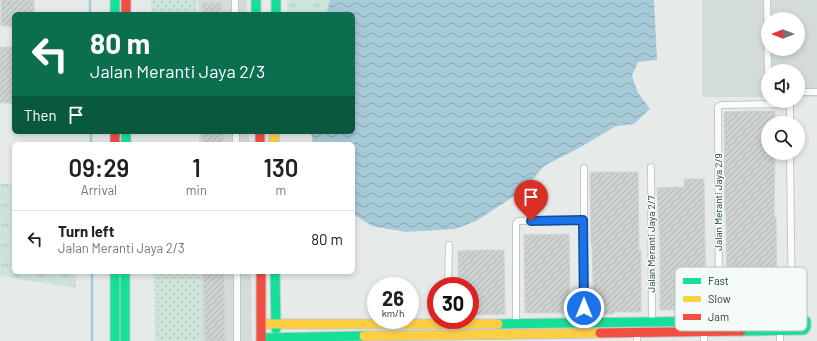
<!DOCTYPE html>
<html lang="en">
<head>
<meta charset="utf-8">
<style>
  :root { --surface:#fff; --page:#f6f6f6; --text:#202124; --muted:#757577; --line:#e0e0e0 }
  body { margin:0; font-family:Barlow,sans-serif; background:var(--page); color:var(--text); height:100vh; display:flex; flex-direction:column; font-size:15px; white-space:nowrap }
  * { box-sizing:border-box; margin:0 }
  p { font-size:13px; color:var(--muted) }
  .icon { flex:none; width:22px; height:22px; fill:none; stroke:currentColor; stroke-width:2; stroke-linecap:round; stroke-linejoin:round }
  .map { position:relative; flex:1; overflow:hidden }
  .details { position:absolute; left:12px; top:142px; width:343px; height:132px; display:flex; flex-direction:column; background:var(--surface); border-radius:6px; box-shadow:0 2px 6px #0003 }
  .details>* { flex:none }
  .hud { position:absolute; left:12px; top:12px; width:343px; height:122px; border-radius:6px; box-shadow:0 2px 6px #0003; background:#0b6e4f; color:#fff; overflow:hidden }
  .needle { width:26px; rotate:270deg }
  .buttons { position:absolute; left:761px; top:12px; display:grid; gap:8px }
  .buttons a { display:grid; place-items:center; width:44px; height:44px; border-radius:50%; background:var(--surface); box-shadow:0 2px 6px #0003; font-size:20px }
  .speed { position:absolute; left:367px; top:277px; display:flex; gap:8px; font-size:20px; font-weight:700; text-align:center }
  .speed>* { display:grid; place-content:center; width:52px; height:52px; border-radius:50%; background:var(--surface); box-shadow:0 2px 6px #0003; line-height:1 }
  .speed small { font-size:10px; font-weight:400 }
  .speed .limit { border:6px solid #d22; background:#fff; color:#111 }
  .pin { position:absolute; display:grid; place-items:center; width:34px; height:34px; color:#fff; margin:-41px -17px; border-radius:50% 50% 50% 0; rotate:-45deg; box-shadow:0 0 4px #0007 }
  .pin .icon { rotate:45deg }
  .me { position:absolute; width:44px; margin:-22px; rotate:0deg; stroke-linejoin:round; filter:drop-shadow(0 0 3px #0008) }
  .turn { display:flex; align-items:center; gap:14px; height:84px; padding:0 12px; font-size:18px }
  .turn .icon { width:52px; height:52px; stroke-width:2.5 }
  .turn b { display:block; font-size:28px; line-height:34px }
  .then { display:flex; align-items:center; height:38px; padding:0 12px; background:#0003; gap:8px; font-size:15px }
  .eta { display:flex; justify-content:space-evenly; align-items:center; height:68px; text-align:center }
  .eta b { font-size:24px; font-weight:600; line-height:28px }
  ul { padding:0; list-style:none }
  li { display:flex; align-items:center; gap:12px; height:56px; padding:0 12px; border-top:1px solid var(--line) }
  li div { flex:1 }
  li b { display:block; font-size:15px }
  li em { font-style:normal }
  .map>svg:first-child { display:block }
  .built { fill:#d4dcda; fill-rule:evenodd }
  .grass { fill:url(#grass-dots) }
  .park { fill:url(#park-tufts) }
  .water { fill:url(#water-waves) }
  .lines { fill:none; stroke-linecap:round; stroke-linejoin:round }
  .stream { stroke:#a7cad9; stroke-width:2.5 }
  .building { fill:url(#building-hatch); stroke:#cfd4d3 }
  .street-casing { stroke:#c3c8c7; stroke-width:8 }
  .fast-casing { stroke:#c1c9c7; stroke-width:11 }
  .slow-casing { stroke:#c1c9c7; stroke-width:11 }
  .jam-casing { stroke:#c1c9c7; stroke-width:11 }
  .street { stroke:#fbfcfc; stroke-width:6 }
  .fast { stroke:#16e098; stroke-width:9 }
  .slow { stroke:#ffcf43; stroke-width:9 }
  .jam { stroke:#f24e42; stroke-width:9 }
  .route-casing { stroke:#114b97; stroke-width:10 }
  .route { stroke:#1a73e8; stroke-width:7 }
  .labels { text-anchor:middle; stroke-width:3; stroke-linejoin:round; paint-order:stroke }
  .street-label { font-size:10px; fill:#233f3c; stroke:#f4faf8 }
  .key { fill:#f4faf8; stroke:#b5c2c0; stroke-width:1 }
  .key-label { font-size:11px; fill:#233f3c }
</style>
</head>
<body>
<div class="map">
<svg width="817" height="341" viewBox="0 0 817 341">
  <defs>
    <pattern id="grass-dots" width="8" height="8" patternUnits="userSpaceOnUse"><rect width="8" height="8" fill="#cfe4d9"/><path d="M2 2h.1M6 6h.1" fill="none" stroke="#b1c5bb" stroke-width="1.8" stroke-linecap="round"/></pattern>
    <pattern id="park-tufts" width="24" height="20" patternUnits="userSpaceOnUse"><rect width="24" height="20" fill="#cfe4d9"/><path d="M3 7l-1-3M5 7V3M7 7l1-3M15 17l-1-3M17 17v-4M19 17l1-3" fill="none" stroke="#b1c5bb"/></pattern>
    <pattern id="water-waves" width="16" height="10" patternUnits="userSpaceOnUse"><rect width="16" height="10" fill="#a7cad9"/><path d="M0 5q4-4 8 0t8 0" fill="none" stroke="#88a5b1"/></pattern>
    <pattern id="building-hatch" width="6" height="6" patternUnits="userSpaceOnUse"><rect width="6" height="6" fill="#cdd2d1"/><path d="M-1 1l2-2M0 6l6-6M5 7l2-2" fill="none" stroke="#b0b5b4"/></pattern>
  </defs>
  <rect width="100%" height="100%" fill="#e6ebea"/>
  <g class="built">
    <polygon points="198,0 247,0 247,14 199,14"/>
    <path d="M 702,0 L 817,0 L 817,97 L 798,97 L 798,71 L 768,71 L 768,97 L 702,97 ZM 768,19 L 798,19 L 798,49 L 768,49 Z"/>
    <rect x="199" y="132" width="50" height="12"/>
    <polygon points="200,272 251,272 252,341 201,341"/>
  </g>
  <g class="grass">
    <rect x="151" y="0" width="46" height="14"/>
    <polygon points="154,272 200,272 201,341 155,341"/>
  </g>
  <g class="park">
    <polygon points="287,0 330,0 326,14 287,14"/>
    <polygon points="0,184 14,184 14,272 76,272 76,288 0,276"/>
  </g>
  <polygon class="water" points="330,0 654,0 657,60 638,62 632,76 638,93 650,109 634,124 616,126 579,148 544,166 524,190 476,221 455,229 406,232 372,226 353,214 353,144 313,144 311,132 353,132 353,14 326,14"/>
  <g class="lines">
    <g class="stream">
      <polyline points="90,0 90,14"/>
      <polyline points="91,132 91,144"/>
      <polyline points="92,272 92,341"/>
    </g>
  </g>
  <g class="building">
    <polygon points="1,0 34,0 34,14 14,14 14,26 1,26"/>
    <rect x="202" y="3" width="20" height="11"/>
    <rect x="0" y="47" width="14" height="56"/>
    <polygon points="754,111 775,111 775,123 768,123 768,153 775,153 774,217 776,217 777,310 727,310 726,211 725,211 724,112"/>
    <rect x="203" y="132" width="20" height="12"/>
    <polygon points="590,172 638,172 639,250 641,250 641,312 614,312 614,314 594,314 592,245 591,245"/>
    <polygon points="684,179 704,179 706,312 686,312 686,310 660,310 660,243 657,188 684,187"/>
    <polygon points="569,234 570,313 525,313 524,235"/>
    <polygon points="483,250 504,250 505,314 470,315 470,286 458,286 458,251"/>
    <polygon points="203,272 224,272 225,341 205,341"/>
  </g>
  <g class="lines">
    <g class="street-casing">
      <g id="street">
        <polyline points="235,0 235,14"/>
        <polyline points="767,0 768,71"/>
        <polyline points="798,92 817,92"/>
        <polyline points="236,132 236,144"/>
        <polyline points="790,153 792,320"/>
        <polyline points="651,167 652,322"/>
        <polyline points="584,168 584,323"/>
        <polyline points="237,272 237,341"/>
        <polyline points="448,286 449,245"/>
        <polyline points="719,321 718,107 721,105 787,104 790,106 790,123"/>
        <polyline points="516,324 516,223 518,221 583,220"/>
        <polyline points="780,330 780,341"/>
        <polyline points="704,331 704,341"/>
        <polyline points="637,332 637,341"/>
      </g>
    </g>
    <g class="fast-casing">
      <g id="fast">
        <polyline points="115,0 115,14"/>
        <polyline points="256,0 256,14"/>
        <polyline points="276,0 276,14"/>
        <polyline points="126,132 126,144"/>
        <polyline points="115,272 115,341"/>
        <polyline points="125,272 125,341"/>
        <polyline points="275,272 276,329"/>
        <polyline points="498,324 804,320 806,321 806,327 804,330 741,331"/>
        <polyline points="261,338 364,336"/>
      </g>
    </g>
    <g class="slow-casing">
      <g id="slow">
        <polyline points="274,132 274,144"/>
        <polyline points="261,324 498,324"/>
        <polyline points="364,336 600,333"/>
      </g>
    </g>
    <g class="jam-casing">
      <g id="jam">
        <polyline points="126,0 126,14"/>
        <polyline points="115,132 115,144"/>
        <polyline points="260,132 260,144"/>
        <polyline points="261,272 261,341"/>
        <polyline points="600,333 741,331"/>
      </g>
    </g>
    <use href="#street" class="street"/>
    <use href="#fast" class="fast"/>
    <use href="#slow" class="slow"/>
    <use href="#jam" class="jam"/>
  </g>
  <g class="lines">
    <g class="route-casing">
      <polyline id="route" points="531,221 583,220 584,308"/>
    </g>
    <use href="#route" class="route"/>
  </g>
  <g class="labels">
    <g class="street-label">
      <text transform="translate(718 202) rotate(-90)" y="4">Jalan Meranti Jaya 2/9</text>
      <text transform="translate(651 244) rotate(-90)" y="4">Jalan Meranti Jaya 2/7</text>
    </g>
  </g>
  <rect x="675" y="267" width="132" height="64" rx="6" class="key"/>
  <rect x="683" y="278" width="18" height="6" fill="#16e098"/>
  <rect x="683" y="296" width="18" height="6" fill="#ffcf43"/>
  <rect x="683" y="314" width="18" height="6" fill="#f24e42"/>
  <g class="key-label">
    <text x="708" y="285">Fast</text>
    <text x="708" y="303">Slow</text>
    <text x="708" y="321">Jam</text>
  </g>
</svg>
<div class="buttons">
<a><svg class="needle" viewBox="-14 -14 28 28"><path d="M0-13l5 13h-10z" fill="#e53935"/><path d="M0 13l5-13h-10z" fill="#757577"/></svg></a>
<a><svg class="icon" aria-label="sound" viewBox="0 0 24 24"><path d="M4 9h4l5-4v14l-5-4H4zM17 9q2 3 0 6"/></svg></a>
<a><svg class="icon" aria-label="search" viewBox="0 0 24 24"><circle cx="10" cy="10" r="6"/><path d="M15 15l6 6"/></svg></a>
</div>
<div class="speed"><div>26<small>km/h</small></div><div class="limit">30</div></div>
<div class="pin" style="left:531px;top:221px;background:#d93025"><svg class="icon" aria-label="arrive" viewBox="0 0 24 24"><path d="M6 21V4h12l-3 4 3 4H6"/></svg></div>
<svg class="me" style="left:584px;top:308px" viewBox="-20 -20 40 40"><circle r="17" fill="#1a73e8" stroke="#fff" stroke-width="3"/><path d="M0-11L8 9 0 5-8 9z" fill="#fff"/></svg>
<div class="hud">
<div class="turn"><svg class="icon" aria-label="left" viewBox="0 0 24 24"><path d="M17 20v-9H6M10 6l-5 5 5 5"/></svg><div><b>80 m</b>Jalan Meranti Jaya 2/3</div></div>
<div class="then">Then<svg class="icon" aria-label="arrive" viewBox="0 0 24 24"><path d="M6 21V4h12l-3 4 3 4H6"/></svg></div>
</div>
<section class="details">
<div class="eta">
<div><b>09:29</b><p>Arrival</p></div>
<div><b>1</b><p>min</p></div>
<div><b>130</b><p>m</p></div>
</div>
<ul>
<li><svg class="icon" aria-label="left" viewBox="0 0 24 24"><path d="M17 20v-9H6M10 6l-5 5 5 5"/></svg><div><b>Turn left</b><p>Jalan Meranti Jaya 2/3</p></div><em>80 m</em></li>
</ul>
</section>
</div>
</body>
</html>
